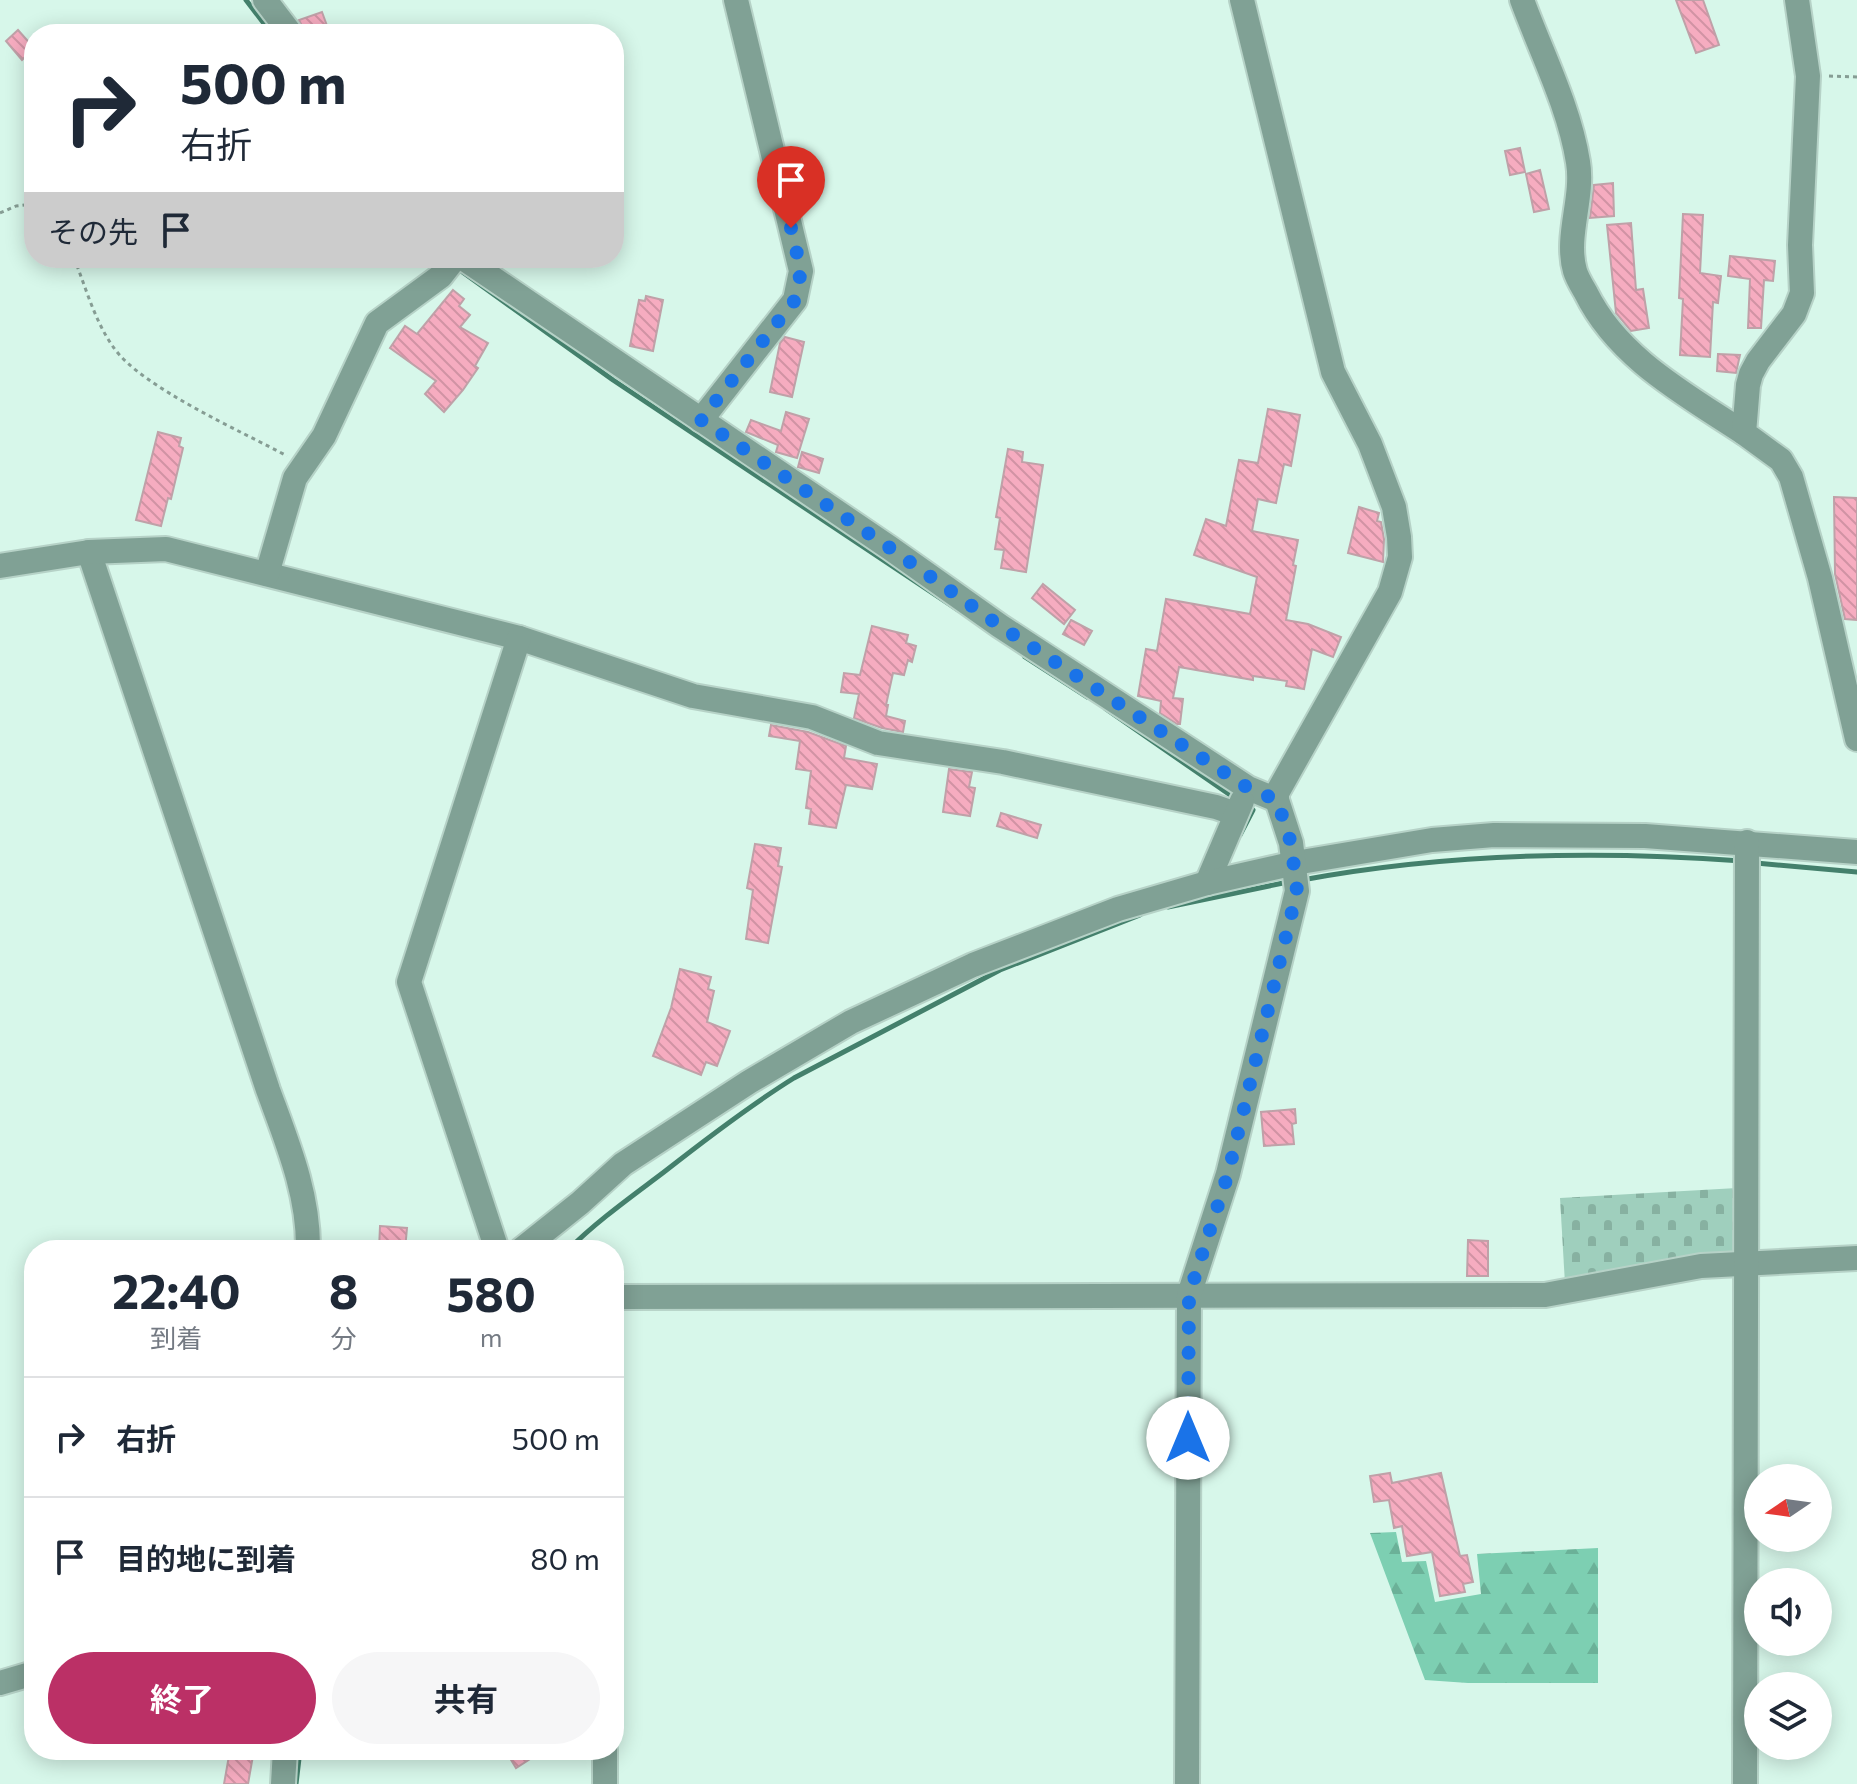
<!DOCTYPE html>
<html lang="ja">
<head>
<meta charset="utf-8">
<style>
  :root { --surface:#fff; --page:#f6f6f7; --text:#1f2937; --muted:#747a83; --line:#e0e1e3; --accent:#bb3066 }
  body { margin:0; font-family:Commissioner,"Noto Sans JP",sans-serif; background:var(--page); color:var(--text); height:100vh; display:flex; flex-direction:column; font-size:30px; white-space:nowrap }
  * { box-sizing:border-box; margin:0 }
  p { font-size:26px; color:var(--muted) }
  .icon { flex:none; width:44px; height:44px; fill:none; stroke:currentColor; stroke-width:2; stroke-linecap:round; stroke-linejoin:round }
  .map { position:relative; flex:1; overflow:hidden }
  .side { position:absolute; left:24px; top:1240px; width:600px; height:520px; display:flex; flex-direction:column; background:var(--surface); border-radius:32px; box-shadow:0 4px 20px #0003 }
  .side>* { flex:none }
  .guide { position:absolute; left:24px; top:24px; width:600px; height:244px; border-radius:32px; box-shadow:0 4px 20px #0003; background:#fff; color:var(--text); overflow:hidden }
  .needle { width:52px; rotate:257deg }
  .buttons { position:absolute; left:1744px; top:1464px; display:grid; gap:16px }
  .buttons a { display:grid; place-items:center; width:88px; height:88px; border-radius:50%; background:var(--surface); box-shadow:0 4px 20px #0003; font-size:40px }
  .pin { position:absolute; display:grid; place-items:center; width:68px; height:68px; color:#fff; margin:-82px -34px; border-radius:50% 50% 50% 0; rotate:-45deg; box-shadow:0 0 8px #0007 }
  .pin .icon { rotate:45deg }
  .me { position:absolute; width:88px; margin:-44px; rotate:0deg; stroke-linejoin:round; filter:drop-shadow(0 0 6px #0008) }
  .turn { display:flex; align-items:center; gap:28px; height:168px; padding:0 24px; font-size:36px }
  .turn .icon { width:104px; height:104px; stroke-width:2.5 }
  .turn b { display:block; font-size:56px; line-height:68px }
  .then { display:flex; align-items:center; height:76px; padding:0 24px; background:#0003; gap:16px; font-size:30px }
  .eta { display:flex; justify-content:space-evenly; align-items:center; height:136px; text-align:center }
  .eta b { font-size:48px; font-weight:700; line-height:56px }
  .action { display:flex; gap:16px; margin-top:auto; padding:16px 24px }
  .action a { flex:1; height:92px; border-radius:48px; background:var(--accent); color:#fff; font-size:32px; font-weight:700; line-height:92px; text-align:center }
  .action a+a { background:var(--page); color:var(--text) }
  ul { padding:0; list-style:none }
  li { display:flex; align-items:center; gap:24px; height:120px; padding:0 24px; border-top:2px solid var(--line) }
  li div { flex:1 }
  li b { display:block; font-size:30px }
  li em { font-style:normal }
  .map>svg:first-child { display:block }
  .forest { fill:url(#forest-firs) }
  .cemetery { fill:url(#cemetery-stones) }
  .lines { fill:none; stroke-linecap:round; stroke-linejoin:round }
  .stream { stroke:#44806c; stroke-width:5 }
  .building { fill:url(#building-back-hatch); stroke:#bfa1a8; stroke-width:2 }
  .minor-casing { stroke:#b6d2c7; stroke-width:28 }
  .path { stroke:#869d94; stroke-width:3; stroke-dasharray:4 4; stroke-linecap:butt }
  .minor { stroke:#80a195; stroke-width:24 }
  .route { stroke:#1a73e8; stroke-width:14; stroke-dasharray:0 25.2 }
</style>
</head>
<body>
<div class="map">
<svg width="1857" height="1784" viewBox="0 0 1857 1784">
  <defs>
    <pattern id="forest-firs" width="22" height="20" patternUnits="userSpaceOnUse" patternTransform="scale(2)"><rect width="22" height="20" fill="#7dcfb2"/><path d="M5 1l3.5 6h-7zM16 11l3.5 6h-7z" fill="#6bb198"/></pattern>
    <pattern id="cemetery-stones" width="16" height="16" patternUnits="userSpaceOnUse" patternTransform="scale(2)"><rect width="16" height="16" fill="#9fcfbd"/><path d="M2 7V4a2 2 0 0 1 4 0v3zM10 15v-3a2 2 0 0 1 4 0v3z" fill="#87b1a1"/></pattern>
    <pattern id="building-back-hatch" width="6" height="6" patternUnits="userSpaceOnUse" patternTransform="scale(2)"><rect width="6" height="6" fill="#f6acc0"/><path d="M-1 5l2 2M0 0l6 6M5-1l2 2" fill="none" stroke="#d193a4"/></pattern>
  </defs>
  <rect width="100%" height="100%" fill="#d7f7ea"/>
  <polygon class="forest" points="1396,1532 1402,1562 1426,1561 1435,1602 1481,1594 1477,1554 1598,1548 1598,1683 1468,1683 1425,1680 1370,1533"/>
  <polygon class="cemetery" points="1737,1188 1737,1252 1565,1284 1560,1198"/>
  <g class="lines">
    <g class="stream">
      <polyline points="246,0 272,34"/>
      <polyline points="457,268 613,380 958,610"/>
      <polyline points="1025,657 1087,697"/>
      <polyline points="1106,709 1236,799"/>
      <polyline points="1240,835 1253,810 1247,807"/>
      <polyline points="1756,863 1857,872"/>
      <path d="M 1302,880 C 1448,853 1594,850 1742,861"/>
      <polyline points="1168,907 1288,882"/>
      <path d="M 568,1250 C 597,1221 631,1197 664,1172 C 706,1139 749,1106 794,1078 L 1000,970 L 1140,915"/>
      <polyline points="296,1784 300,1750"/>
    </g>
  </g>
  <g class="building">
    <polygon points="1676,0 1703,0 1719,45 1696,53"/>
    <polygon points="322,12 330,34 306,34 299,20"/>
    <polygon points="18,30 34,48 22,60 6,41"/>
    <polygon points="1520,148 1525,172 1510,175 1505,151"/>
    <polygon points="1540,170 1549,209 1534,212 1526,174"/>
    <polygon points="1613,183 1614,216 1590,218 1594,185"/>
    <polygon points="1683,214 1703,215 1700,273 1721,276 1718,303 1713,302 1710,357 1680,355 1683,299 1679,298"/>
    <polygon points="1631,223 1636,290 1643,289 1649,328 1631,331 1616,313 1607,225"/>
    <polygon points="1730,256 1775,261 1773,281 1764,280 1761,328 1748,328 1750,279 1728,276"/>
    <polygon points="453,290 464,299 459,306 470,315 460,327 488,343 475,366 478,368 463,390 444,412 425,394 436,381 390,348 405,326 417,334"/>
    <polygon points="646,296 663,300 653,351 630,346 639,300 645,301"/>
    <polygon points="785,337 804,342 792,397 770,392 780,343"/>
    <polygon points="1718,354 1740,355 1736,373 1717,371"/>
    <polygon points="1268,409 1300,415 1291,466 1284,464 1276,503 1258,499 1252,531 1298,540 1293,565 1296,566 1286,620 1308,624 1341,637 1333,657 1312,649 1304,689 1286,686 1287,681 1253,676 1253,680 1179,667 1173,698 1183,699 1180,724 1177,724 1160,713 1161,701 1138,696 1146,649 1157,651 1166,599 1250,614 1257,577 1194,555 1206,519 1226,526 1239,460 1258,463"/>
    <polygon points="786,412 809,419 797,458 776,452 778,445 746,432 751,420 781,431"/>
    <polygon points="158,432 181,438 179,446 183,448 171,499 168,498 161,526 136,520"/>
    <polygon points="1008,449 1023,452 1022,462 1043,465 1026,572 1001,568 1004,550 995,549 1000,518 996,517"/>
    <polygon points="802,452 823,459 819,473 798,467"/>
    <polygon points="1834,497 1857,498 1857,620 1845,619 1835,574"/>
    <polygon points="1359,507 1379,513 1377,521 1381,522 1384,539 1383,562 1348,553"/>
    <polygon points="1043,584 1075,610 1064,624 1032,598"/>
    <polygon points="1071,620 1092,631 1084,645 1063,634"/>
    <polygon points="872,626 908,635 906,643 916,646 912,662 908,660 904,675 893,673 886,705 888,705 886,716 905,721 903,732 882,728 854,718 859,694 841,692 844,673 860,675"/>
    <polygon points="771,725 808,732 846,746 844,758 877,764 872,789 846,785 836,828 809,824 811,809 806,808 811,771 796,769 800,741 769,736"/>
    <polygon points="949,769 972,772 969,787 975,788 970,816 943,812"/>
    <polygon points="1001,813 1041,825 1037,838 997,826"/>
    <polygon points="755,844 781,848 778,866 782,867 768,943 746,939 753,890 747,888"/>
    <polygon points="680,969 711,977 708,989 714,991 707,1022 730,1031 717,1066 706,1062 701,1075 653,1056 671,1008"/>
    <polygon points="1295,1109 1296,1123 1292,1124 1294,1144 1264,1146 1261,1112"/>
    <polygon points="380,1226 407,1228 405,1250 379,1250"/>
    <polygon points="1468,1240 1488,1241 1488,1276 1467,1276"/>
    <polygon points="1390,1473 1392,1483 1441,1473 1460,1556 1467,1555 1473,1582 1463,1584 1465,1592 1440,1596 1432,1552 1407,1556 1402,1526 1394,1528 1389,1500 1374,1502 1370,1476"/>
    <polygon points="230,1750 254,1750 248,1784 224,1784"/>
    <polygon points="505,1750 544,1750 516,1768"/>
  </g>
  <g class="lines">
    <g class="minor-casing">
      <g id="minor">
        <polyline points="265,0 291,34"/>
        <path d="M 1522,0 C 1541,52 1569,106 1578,162 C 1584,198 1565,236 1575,271 C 1577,278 1582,286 1586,293 C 1618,358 1685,394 1744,433"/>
        <polyline points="1797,0 1808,76 1800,245 1802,293 1794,314 1758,361 1751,374 1748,385 1744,433 1781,460 1791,477 1820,578 1857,739"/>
        <polyline points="463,258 890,548 1000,626 1248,788 1277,800"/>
        <polyline points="701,420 795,300 801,271 736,0"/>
        <path d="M 89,552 L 268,1090 C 287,1142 309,1194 308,1250"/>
        <polyline points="0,566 89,552 166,549 519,638 693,696 812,717 878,743 1003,762 1216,807 1236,814"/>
        <polyline points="267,574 295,478 324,436 377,323 441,276 455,258"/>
        <polyline points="1207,883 1242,801"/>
        <polyline points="497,1250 409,982 519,638"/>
        <polyline points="521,1250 580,1203 623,1164 749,1082 851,1022 973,965 1118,909 1207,883 1295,863 1432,840 1494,835 1645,836 1857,852"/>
        <polyline points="614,1297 1545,1295 1701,1266 1857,1258"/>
        <polyline points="0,1683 34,1673"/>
        <polyline points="283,1784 285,1750"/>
        <polyline points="605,1784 605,1750"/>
        <polyline points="1187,1784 1189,1295 1228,1174 1297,891 1291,843 1277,800 1277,793 1390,592 1400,557 1399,537 1394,507 1370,444 1333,372 1242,0"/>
        <polyline points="1745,1784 1747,842"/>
      </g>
    </g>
    <g class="path">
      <polyline points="1829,76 1857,77"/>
      <polyline points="0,213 16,206 34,204"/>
      <path d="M 74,258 C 86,288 95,322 114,348 C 141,387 243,432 287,456"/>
    </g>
    <use href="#minor" class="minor"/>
  </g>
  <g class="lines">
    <polyline class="route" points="791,228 801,271 795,300 701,420 890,548 1000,626 1248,788 1277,800 1291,843 1297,891 1228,1174 1189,1295 1188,1438"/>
  </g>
</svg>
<div class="buttons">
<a><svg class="needle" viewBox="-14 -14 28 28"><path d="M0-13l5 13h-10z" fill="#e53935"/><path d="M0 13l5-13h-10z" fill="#747a83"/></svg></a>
<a><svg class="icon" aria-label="sound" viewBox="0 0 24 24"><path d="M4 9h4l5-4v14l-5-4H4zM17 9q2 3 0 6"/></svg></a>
<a><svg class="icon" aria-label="layers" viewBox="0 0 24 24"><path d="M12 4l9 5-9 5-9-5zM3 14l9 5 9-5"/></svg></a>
</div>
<div class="pin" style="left:791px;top:228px;background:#d93025"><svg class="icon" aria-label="arrive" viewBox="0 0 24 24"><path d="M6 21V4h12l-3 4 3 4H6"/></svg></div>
<svg class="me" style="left:1188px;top:1438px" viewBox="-20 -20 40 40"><circle r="19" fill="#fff"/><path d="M0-13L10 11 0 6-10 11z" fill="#1a73e8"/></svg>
<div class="guide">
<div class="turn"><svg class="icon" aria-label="right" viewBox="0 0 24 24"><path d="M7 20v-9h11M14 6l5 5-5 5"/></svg><div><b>500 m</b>右折</div></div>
<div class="then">その先<svg class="icon" aria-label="arrive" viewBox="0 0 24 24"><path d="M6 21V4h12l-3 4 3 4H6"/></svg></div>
</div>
<section class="side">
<div class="eta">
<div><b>22:40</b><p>到着</p></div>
<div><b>8</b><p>分</p></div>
<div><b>580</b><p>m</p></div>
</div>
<ul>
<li><svg class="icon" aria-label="right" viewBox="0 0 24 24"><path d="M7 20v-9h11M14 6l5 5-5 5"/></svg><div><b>右折</b></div><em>500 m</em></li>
<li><svg class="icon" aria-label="arrive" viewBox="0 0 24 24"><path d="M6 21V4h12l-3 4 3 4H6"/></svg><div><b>目的地に到着</b></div><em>80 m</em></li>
</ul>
<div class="action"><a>終了</a><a>共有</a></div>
</section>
</div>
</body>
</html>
